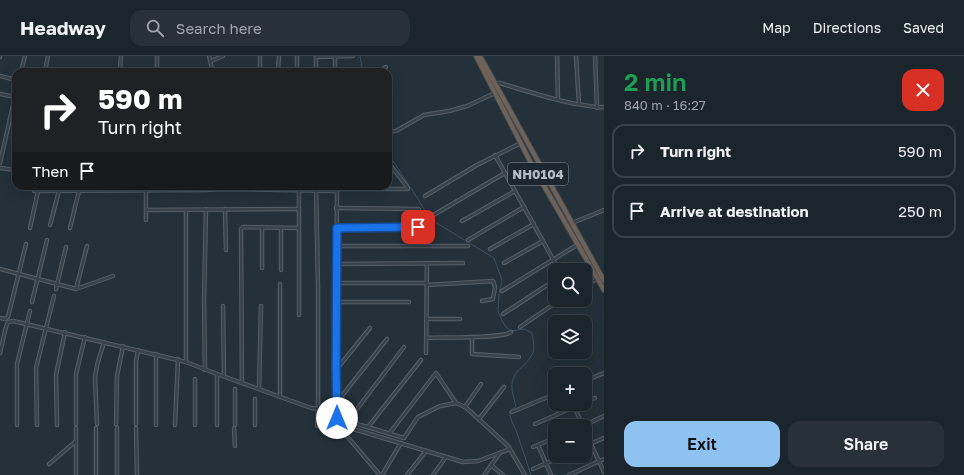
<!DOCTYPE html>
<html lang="en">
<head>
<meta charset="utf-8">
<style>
  :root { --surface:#1b252c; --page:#283138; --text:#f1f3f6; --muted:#a0a5a9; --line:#394248; --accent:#8ec2f1 }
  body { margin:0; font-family:"Golos Text",sans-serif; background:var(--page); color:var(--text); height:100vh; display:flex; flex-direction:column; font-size:15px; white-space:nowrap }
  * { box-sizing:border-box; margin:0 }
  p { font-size:13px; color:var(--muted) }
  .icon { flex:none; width:22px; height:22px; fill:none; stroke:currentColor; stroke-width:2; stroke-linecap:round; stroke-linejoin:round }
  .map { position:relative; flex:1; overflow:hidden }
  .panel { display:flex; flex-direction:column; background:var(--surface); width:360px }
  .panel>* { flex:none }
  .banner { position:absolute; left:12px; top:12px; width:380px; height:122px; border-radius:12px; box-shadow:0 4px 16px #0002,0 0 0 1px var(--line); background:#202124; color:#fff; overflow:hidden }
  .buttons { position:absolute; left:548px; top:207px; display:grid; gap:8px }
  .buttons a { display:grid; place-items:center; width:44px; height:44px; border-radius:8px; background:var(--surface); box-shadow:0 4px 16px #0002,0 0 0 1px var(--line); font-size:20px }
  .pin { position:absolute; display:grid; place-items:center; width:34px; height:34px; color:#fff; margin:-17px; border-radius:8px; box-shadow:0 2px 6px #0006 }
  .me { position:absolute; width:44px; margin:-22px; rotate:0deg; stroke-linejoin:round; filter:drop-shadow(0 0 3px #0008) }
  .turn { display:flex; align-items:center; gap:14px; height:84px; padding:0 20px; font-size:18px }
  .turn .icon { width:52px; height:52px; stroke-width:2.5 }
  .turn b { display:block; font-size:28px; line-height:34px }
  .then { display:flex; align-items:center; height:38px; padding:0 20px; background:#0003; gap:8px; font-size:15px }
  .round { display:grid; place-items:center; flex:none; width:42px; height:42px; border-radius:12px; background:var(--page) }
  .overview { display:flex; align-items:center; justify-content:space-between; height:68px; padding:0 20px }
  h1 { font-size:24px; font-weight:600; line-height:30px; color:#1e9e55 }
  .cta { display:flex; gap:8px; margin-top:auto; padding:8px 20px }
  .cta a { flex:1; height:46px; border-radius:12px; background:var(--accent); color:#111; font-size:16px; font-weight:600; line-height:46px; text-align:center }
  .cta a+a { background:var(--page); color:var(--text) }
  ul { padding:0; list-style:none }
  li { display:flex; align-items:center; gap:12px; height:54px; margin:0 8px 6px; padding:0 12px; border:2px solid var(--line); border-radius:12px }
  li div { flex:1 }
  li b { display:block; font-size:15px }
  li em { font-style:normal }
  header { display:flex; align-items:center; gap:24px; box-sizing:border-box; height:56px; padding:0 20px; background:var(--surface); border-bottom:1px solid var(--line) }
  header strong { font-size:19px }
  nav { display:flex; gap:22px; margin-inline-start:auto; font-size:14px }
  .search { width:280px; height:36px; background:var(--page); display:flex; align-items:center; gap:10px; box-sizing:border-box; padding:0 14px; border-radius:12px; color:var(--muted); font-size:15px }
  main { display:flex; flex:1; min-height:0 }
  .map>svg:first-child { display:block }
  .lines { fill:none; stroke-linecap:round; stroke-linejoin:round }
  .stream { stroke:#3b5162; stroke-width:1 }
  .minor-casing { stroke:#566069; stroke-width:4.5 }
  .highway-casing { stroke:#434d55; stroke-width:6 }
  .minor { stroke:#38424b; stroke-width:2.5 }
  .highway { stroke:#706256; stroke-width:4 }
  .route-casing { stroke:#114b97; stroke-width:10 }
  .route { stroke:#1a73e8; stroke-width:7 }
  .labels { text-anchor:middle; stroke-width:4; stroke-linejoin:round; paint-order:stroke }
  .shield { fill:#1d272f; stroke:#869099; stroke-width:1 }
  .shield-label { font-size:13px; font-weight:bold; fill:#b3bdc6 }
</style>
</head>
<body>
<header>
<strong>Headway</strong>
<div class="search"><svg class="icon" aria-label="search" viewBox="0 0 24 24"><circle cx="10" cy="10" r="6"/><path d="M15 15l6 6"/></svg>Search here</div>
<nav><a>Map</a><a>Directions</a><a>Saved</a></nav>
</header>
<main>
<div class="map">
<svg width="604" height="419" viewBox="0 0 604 419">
  <rect width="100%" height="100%" fill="#24313a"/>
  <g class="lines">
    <g class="stream">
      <polyline points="360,0 363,16"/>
      <path d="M 388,103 L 393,105 L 418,143 L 430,163 L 494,202 L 502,224 L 499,238 L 498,256 L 505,270 L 511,275 L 524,273 L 532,277 C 533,283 535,291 533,297 C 529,306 520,311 515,319 C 509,329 513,340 516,350 L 509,356 L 512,366 L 516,374 L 531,419"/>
    </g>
    <g class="minor-casing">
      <g id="minor">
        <polyline points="157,0 157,14"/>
        <polyline points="209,0 212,13"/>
        <polyline points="260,0 260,13"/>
        <polyline points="316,0 316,16"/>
        <polyline points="335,0 335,16"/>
        <polyline points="557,0 558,44"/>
        <polyline points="576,0 579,48"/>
        <polyline points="595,0 597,52"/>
        <polyline points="0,1 0,0"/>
        <polyline points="316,1 353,0"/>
        <polyline points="211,5 223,0"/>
        <polyline points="278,13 279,0"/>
        <polyline points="45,15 315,14"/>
        <polyline points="45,15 48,0"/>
        <polyline points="120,15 121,0"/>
        <polyline points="21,16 25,0"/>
        <polyline points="297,16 297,0"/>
        <polyline points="378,16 386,11"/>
        <polyline points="0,20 16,24"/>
        <polyline points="388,27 390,26"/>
        <path d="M 495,27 L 500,27 C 526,35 550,43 576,48 C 586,49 594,52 604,51"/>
        <polyline points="0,38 15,41"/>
        <polyline points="388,76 396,75 424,59 449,55 467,50 495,37"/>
        <polyline points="495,99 559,214"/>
        <polyline points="0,107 16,36"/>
        <polyline points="0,112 16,114"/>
        <polyline points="388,115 389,115"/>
        <polyline points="146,130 146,164"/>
        <polyline points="299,130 299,259"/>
        <polyline points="316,130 318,231 318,353 317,370"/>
        <polyline points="337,133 408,133 408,132 388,106"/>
        <polyline points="34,135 206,134 222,133 337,135"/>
        <polyline points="425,140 477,109 521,87"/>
        <polyline points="336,152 419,153"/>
        <polyline points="225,153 226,194"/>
        <polyline points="146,154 299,153"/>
        <polyline points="430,161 505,117"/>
        <polyline points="462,165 515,135"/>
        <polyline points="572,167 604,154"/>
        <polyline points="50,169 59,135"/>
        <polyline points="262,171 262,212"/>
        <polyline points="30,172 38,135"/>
        <polyline points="70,172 79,135"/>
        <polyline points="337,172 430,171"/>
        <polyline points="468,184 524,151"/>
        <polyline points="337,190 468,190"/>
        <polyline points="490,193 534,168"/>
        <polyline points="504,207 543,185"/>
        <polyline points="337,208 463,207"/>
        <polyline points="0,213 76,233 113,220"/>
        <polyline points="281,214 281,172"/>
        <polyline points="337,227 427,227"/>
        <polyline points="427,229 493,225 495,231 493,243 482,245"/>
        <polyline points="585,229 597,223"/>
        <polyline points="56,233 66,191"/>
        <polyline points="76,233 87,190"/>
        <polyline points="502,235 577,189"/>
        <polyline points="32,246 47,184"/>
        <polyline points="337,246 409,246"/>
        <polyline points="223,250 224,320"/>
        <polyline points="503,258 555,224"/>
        <polyline points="0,262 5,263 8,261 26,188"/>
        <polyline points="426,263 460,263"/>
        <polyline points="520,271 560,244"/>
        <polyline points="472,281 472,298 519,301"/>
        <path d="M 426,282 C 441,281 503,283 511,276"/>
        <polyline points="0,297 6,271 8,266 13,265 186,306 217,318 311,352 337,355"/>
        <polyline points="426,297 427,208"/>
        <polyline points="186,306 186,154"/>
        <polyline points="205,314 204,244 206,153"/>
        <polyline points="336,314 370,272"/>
        <polyline points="195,323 195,369"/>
        <polyline points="585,325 604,317"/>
        <polyline points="242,327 241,173 243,171 299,172"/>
        <polyline points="259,333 261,250"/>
        <polyline points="280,340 280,228"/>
        <polyline points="337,346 387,283"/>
        <polyline points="585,346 595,342"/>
        <polyline points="573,348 583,370"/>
        <polyline points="465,351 481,328"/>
        <polyline points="512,356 555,338"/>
        <polyline points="337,362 404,382 418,361 440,350 456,347 465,351 471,356 508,390 525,419"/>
        <polyline points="479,363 504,331"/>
        <polyline points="335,365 337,362 336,314 337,130"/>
        <polyline points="348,365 404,291"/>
        <circle cx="335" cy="370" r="4.5"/>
        <polyline points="76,368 76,318 85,281"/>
        <polyline points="97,368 95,322 97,309 104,286"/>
        <polyline points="116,368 117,320 123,290"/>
        <polyline points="136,368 136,306 138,294"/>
        <polyline points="535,368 581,348"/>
        <polyline points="17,369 17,308 30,255"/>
        <polyline points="37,369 36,312 54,240"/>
        <polyline points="57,369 56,319 65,276"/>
        <polyline points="156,369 156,298"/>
        <polyline points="175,369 178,303"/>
        <polyline points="217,369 217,318"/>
        <polyline points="235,369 235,333"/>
        <polyline points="255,369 255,343"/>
        <polyline points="340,369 463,406 478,405 510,393"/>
        <polyline points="583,370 604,360"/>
        <polyline points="368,371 421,304"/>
        <polyline points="117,372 117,419"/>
        <polyline points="136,372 137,419"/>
        <polyline points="234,372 235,390"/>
        <polyline points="340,372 380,419"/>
        <polyline points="585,375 604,416"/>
        <polyline points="389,378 436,317 456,347"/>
        <polyline points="538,389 551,419"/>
        <polyline points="585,390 604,382"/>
        <polyline points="533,391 555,382"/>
        <polyline points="49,408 75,386"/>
        <polyline points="491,409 503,419"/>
        <polyline points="533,413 563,400"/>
        <polyline points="76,419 76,372"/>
        <polyline points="96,419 96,372"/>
        <polyline points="382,419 401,387"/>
        <polyline points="407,419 426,395"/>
        <polyline points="433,419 446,401"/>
        <polyline points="484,419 500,397"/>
        <polyline points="569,419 604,403"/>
      </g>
    </g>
    <g class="highway-casing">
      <g id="highway">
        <polyline points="476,0 532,109 604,234"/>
        <polyline points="480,0 604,225"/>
      </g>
    </g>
    <use href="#minor" class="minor"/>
    <use href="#highway" class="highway"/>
  </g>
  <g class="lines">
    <g class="route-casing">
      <polyline id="route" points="337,362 336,314 337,172 418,171"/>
    </g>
    <use href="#route" class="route"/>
  </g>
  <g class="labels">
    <rect class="shield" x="508" y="107" width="60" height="22" rx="3"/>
    <g class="shield-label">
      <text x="538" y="123">NH0104</text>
    </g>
  </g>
</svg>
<div class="buttons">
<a><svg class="icon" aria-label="search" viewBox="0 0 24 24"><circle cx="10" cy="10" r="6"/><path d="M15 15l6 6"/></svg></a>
<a><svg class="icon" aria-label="layers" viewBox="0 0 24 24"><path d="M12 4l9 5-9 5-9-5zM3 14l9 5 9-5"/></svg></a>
<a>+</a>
<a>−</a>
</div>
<div class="pin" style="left:418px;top:171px;background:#d93025"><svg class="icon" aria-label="arrive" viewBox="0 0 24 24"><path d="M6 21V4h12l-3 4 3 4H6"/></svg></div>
<svg class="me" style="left:337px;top:362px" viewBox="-20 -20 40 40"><circle r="19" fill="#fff"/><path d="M0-13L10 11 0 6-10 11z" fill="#1a73e8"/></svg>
<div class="banner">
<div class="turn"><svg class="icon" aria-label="right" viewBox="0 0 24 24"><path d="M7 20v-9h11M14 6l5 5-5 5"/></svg><div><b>590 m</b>Turn right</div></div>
<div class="then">Then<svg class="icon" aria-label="arrive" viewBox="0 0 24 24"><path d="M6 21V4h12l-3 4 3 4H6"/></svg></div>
</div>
</div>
<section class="panel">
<div class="overview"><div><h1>2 min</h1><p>840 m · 16:27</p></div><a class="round" style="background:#d93025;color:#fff"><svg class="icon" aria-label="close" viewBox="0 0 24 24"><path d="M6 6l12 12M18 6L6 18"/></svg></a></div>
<ul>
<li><svg class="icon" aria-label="right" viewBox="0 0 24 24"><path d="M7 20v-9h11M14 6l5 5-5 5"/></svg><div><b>Turn right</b></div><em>590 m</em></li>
<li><svg class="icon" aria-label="arrive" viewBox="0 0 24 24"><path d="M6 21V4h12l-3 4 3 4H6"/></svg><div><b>Arrive at destination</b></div><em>250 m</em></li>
</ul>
<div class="cta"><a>Exit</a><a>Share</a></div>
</section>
</main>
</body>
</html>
